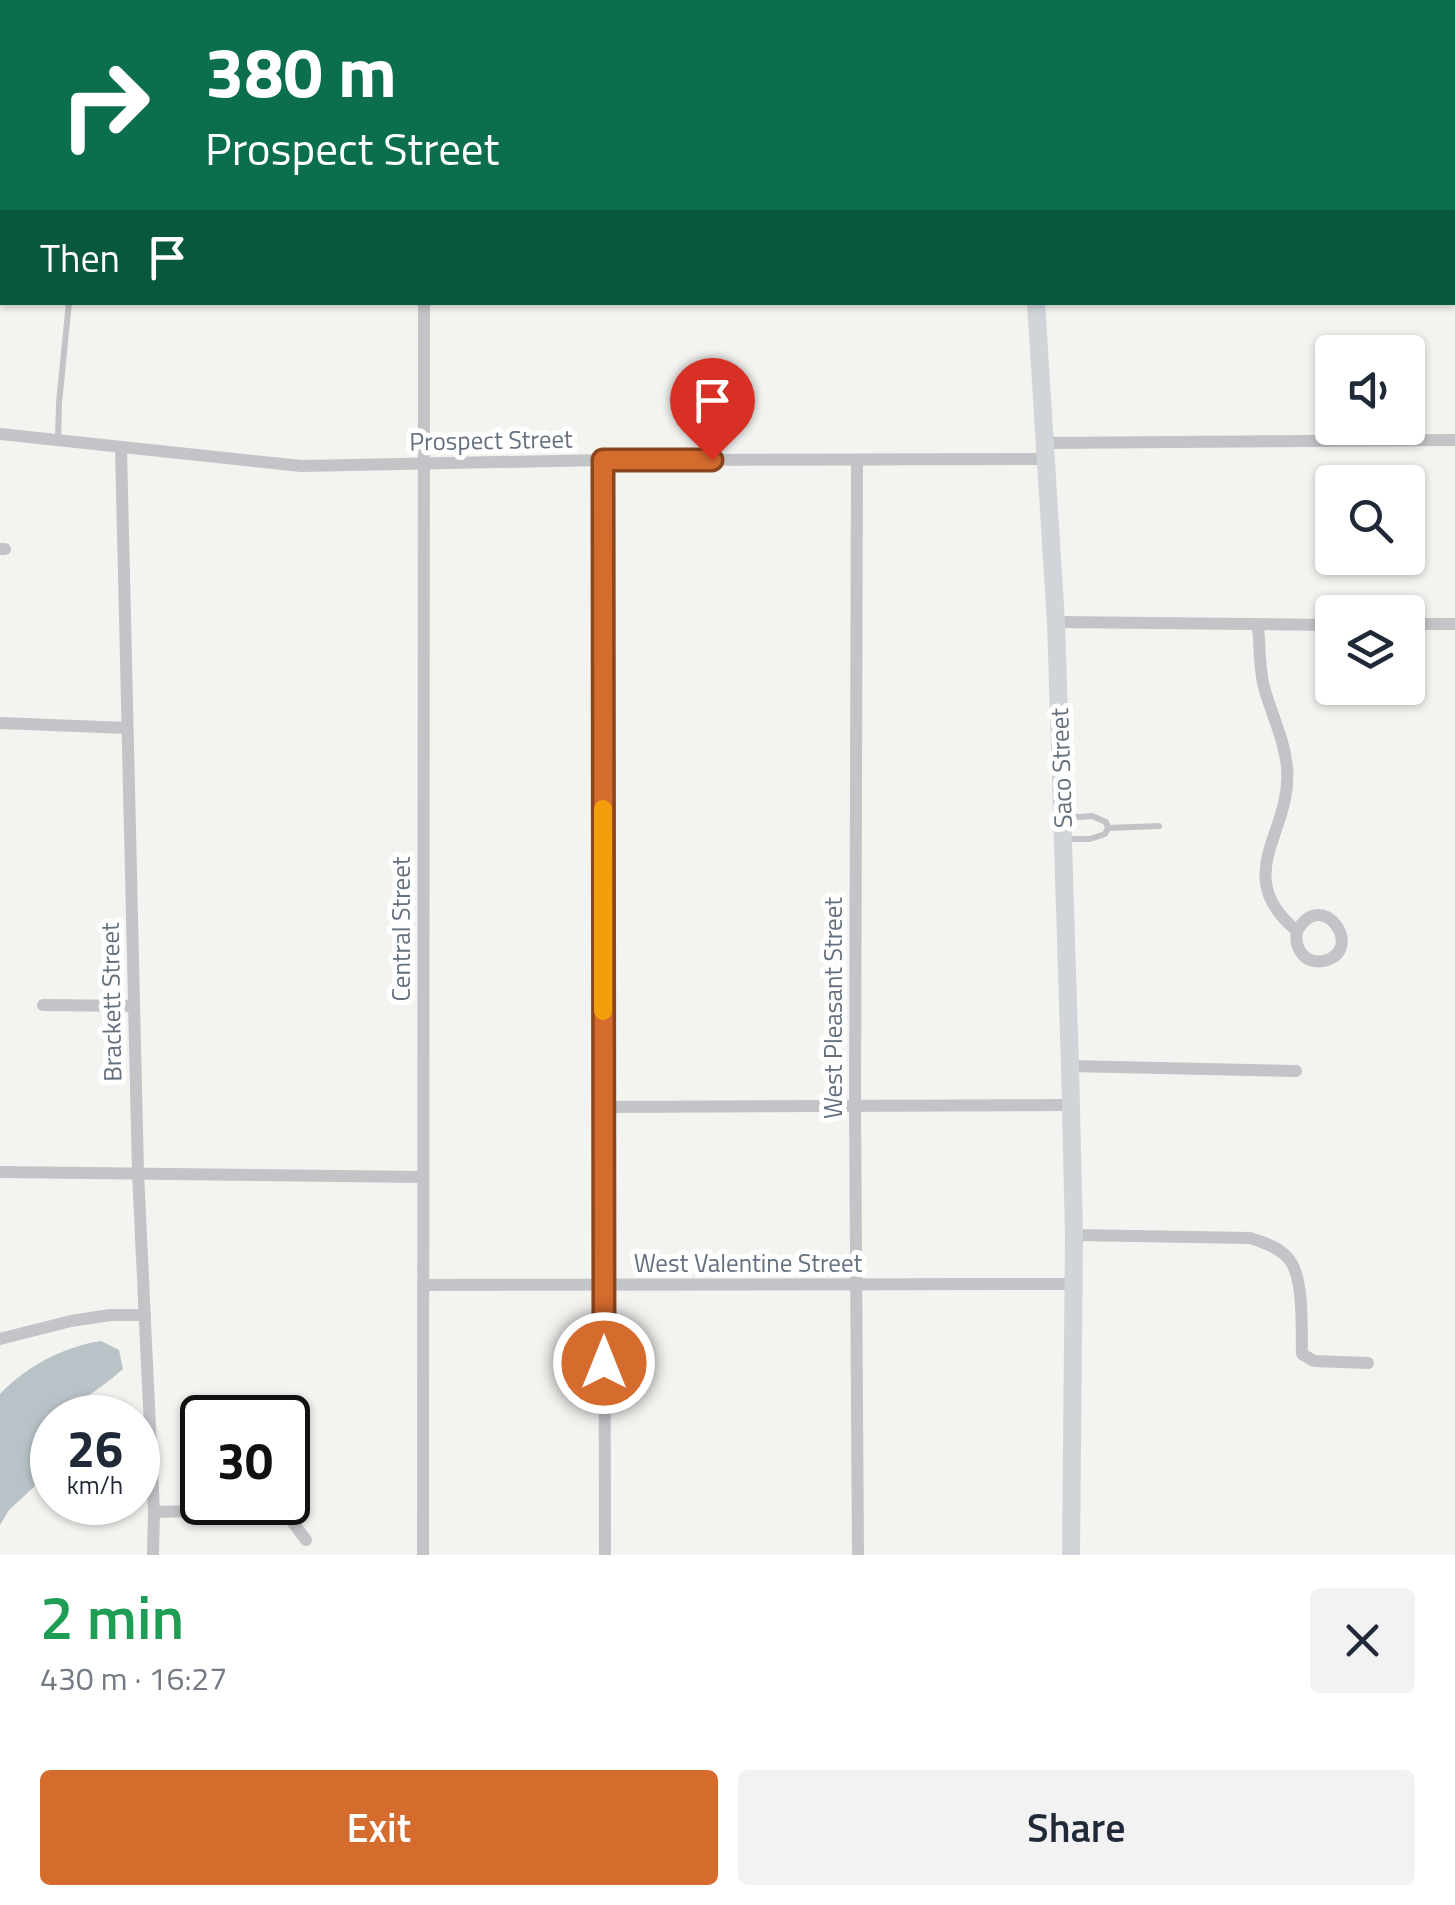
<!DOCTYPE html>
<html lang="en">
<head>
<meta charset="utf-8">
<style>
  :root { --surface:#fff; --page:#f2f2f3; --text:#1f2937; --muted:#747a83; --accent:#d66b2e }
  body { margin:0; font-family:"Titillium Web",sans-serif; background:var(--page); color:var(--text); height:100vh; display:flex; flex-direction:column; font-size:38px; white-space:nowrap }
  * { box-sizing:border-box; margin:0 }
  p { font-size:32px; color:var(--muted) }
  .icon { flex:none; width:55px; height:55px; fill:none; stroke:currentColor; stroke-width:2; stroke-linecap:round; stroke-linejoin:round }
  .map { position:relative; height:1555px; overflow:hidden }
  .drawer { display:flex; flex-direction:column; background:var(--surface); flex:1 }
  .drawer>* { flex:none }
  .guide { position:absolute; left:0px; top:0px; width:1455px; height:305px; box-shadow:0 2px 8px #0004; background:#0b6e4f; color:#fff; overflow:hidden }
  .fabs { position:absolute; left:1315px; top:335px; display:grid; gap:20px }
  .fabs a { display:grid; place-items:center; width:110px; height:110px; border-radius:10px; background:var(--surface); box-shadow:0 2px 8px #0004; font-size:50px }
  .speed { position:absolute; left:30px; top:1395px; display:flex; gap:20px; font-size:50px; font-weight:700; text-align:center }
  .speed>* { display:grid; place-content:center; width:130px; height:130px; border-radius:50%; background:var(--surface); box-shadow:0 2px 8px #0004; line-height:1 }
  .speed small { font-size:25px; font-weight:400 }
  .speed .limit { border:5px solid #111; border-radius:15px; background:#fff; color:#111 }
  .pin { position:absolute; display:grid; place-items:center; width:85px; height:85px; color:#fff; margin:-102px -42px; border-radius:50% 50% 50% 0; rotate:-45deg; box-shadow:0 0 10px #0007 }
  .pin .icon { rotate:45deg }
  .me { position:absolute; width:110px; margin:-55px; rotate:0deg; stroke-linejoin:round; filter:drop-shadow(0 0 8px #0008) }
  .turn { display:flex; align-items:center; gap:35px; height:210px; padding:0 40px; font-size:45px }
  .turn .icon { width:130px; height:130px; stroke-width:2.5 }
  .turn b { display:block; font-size:70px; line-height:85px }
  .then { display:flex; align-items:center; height:95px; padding:0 40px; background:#0003; gap:20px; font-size:38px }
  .round { display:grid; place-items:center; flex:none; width:105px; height:105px; border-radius:10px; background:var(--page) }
  .overview { display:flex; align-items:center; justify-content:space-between; height:170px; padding:0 40px }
  h1 { font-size:60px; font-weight:600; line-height:75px; color:#1e9e55 }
  .button { display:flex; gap:20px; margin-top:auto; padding:20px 40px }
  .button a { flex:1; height:115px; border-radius:10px; background:var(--accent); color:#fff; font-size:40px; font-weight:600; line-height:115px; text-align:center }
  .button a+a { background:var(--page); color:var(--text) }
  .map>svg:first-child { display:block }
  .water { fill:#b9c2c7 }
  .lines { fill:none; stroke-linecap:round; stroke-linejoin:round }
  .path { stroke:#b9bbbd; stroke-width:2.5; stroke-dasharray:5 5; stroke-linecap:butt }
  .service { stroke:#c2c4c8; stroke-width:6 }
  .minor { stroke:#c2c4c8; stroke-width:12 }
  .secondary { stroke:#d1d4d9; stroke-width:18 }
  .route-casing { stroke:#8b461e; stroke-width:25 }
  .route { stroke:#d66b2e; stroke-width:18 }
  .slow { stroke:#f59e0b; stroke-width:18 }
  .labels { text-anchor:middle; stroke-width:10; stroke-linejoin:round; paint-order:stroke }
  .street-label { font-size:25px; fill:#65707f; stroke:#fff }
</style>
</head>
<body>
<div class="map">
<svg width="1455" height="1555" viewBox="0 0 1455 1555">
  <rect width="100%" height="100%" fill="#f3f4f0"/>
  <path class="water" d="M 101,1341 L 119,1350 L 123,1369 C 97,1392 66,1410 39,1429 L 39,1460 L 36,1485 L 9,1510 L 0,1525 L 0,1394 C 27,1366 63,1347 101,1341 Z"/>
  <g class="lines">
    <polyline class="path" points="105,2 105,0"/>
    <g class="service">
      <polyline points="58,439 59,403 69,302"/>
      <polyline points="1108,828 1159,826"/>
      <polyline points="1064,839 1090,839 1105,834 1108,828 1106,822 1092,816 1065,818"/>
    </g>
    <g class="minor">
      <polyline points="430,2 430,0"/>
      <polyline points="856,2 856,0"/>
      <polyline points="1452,217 1455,217"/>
      <polyline points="0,434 301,466 603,460 1046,459"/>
      <polyline points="1046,443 1455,440"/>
      <polyline points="121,447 138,1173 154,1512 153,1555"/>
      <polyline points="603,460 605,1555"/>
      <polyline points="857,461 855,1105 858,1555"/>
      <polyline points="0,549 5,549"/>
      <polyline points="1056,622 1332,625"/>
      <polyline points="1408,624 1455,624"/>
      <path d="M 1258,626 C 1260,645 1259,668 1264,687 C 1271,713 1285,741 1287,768 C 1293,832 1229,875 1297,931 C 1294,948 1304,964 1323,961 C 1367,952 1323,885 1297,931"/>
      <polyline points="0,723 127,728"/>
      <polyline points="43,1005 134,1006"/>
      <polyline points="1070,1066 1296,1071"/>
      <polyline points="603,1107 1071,1105"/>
      <polyline points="0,1172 423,1177"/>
      <path d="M 1074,1235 L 1250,1238 C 1263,1242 1278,1247 1287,1257 C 1305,1275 1301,1328 1302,1354 L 1314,1361 L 1368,1363"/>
      <polyline points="424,1285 1073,1284"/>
      <polyline points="0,1339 71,1321 110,1315 145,1315"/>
      <polyline points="154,1512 271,1509 287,1515 306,1540"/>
      <polyline points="423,1555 424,302"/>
    </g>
    <g class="secondary">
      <polyline points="1013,0 1013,2"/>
      <polyline points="1036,302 1056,622 1070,1066 1074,1235 1071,1555"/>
    </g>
  </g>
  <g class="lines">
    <g class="route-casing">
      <polyline id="route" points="604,1363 603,460 712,460"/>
    </g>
    <use href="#route" class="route"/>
    <polyline class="slow" points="603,809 603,1011"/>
  </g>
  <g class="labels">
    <g class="street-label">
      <text transform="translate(491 440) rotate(-1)" y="9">Prospect Street</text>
      <text transform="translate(1061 768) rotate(-92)" y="9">Saco Street</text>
      <text transform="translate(401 929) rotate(-90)" y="9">Central Street</text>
      <text transform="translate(111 1002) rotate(-91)" y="9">Brackett Street</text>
      <text transform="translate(833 1008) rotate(-90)" y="9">West Pleasant Street</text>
      <text x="748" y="1272">West Valentine Street</text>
    </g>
  </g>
</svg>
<div class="fabs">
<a><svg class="icon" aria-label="sound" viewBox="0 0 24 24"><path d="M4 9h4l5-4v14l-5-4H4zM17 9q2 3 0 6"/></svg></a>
<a><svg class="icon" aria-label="search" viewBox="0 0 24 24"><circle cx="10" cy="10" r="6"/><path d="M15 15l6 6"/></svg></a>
<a><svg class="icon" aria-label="layers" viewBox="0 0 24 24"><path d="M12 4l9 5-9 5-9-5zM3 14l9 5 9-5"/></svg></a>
</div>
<div class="speed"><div>26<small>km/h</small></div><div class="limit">30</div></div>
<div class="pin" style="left:712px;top:460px;background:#d93025"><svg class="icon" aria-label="arrive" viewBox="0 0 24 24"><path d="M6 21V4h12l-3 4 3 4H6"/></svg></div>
<svg class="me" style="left:604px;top:1363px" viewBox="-20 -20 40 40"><circle r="17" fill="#d66b2e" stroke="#fff" stroke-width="3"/><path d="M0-11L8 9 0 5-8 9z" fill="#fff"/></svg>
<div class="guide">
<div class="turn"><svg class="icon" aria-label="right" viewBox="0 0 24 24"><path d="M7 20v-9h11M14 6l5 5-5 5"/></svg><div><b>380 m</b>Prospect Street</div></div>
<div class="then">Then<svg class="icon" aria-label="arrive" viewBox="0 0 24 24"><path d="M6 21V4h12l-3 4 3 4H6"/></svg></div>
</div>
</div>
<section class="drawer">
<div class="overview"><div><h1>2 min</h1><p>430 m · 16:27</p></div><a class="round"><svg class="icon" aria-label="close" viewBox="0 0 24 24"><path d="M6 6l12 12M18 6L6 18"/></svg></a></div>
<div class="button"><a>Exit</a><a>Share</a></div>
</section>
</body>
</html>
